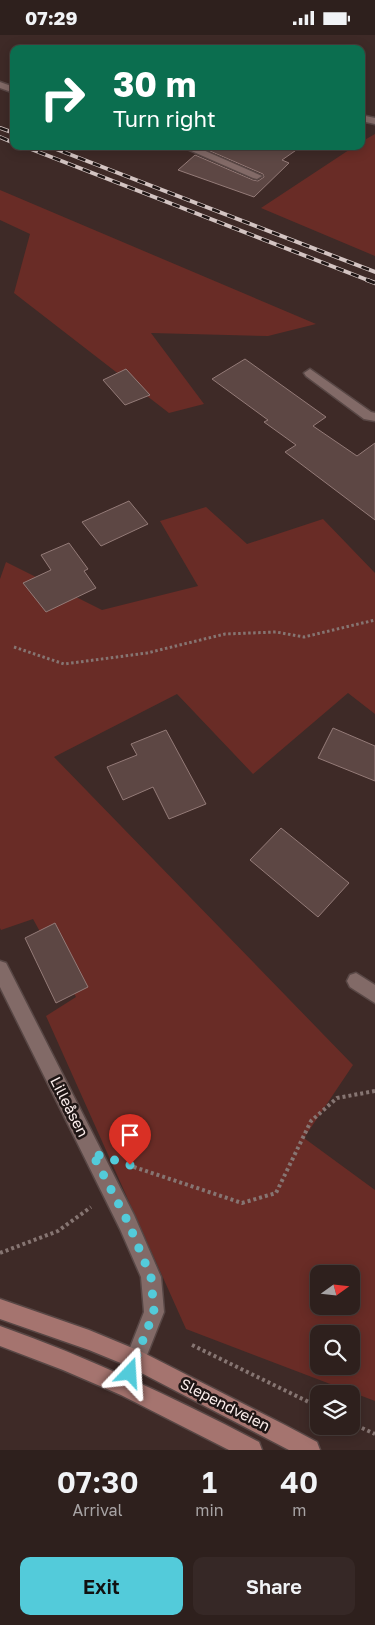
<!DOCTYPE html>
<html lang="en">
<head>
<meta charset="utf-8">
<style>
  :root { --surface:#2e201d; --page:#362826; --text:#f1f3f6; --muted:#a7a3a4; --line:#493e3b; --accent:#53cbda }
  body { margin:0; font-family:"Golos Text",sans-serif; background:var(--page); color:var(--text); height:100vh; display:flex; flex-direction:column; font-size:19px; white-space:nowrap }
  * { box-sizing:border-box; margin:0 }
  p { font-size:16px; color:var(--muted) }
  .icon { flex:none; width:28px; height:28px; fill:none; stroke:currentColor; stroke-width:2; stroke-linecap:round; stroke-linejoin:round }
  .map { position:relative; height:1415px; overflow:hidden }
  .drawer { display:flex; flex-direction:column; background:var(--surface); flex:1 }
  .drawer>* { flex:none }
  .top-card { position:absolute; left:10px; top:10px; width:355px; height:105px; border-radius:10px; box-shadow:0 2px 12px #0003,0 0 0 1px var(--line); background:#0b6e4f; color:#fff; overflow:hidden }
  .needle { width:32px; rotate:75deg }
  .buttons { position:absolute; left:310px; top:1230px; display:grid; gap:10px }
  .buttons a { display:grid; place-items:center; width:50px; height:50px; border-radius:10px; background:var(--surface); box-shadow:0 2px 12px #0003,0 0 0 1px var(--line); font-size:25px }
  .pin { position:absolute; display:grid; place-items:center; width:42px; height:42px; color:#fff; margin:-51px -21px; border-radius:50% 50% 50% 0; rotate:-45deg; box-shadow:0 0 5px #0007 }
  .pin .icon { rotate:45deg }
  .me { position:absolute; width:55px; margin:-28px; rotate:20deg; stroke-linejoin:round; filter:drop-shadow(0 0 4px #0008) }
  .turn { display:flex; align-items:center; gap:18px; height:105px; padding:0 20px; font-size:22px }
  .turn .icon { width:65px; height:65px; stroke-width:2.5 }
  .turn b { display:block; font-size:35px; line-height:42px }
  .eta { display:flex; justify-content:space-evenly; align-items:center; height:85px; text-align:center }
  .eta b { font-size:30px; font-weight:600; line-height:35px }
  .button { display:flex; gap:10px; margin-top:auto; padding:10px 20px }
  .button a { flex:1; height:58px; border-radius:10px; background:var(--accent); color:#111; font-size:20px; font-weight:600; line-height:58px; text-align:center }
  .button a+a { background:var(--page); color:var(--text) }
  .status { display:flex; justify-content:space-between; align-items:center; height:35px; padding:0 25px; background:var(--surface); direction:ltr }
  .status svg { height:14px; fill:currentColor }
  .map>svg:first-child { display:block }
  .green { fill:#692c26; fill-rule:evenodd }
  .building { fill:#5d4744; stroke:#947b78 }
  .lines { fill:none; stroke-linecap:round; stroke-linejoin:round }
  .lane-casing { stroke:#584745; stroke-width:3 }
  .street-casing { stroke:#584745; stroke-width:3 }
  .secondary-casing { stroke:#584745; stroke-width:3 }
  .path-far1 { stroke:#867572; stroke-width:3; stroke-dasharray:2.5 2.5; stroke-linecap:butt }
  .path { stroke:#867572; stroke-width:4; stroke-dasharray:3 3; stroke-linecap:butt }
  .lane { fill:#826a67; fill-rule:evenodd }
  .street { fill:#826a67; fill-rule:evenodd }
  .secondary { fill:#a5746f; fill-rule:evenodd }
  .rail-far1-casing { stroke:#d3c4c2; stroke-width:4 }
  .rail-casing { stroke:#d3c4c2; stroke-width:4.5 }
  .rail-far1 { stroke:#1e1514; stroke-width:2.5; stroke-dasharray:8; stroke-linecap:butt }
  .rail { stroke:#1e1514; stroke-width:3; stroke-dasharray:9; stroke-linecap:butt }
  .route { stroke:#53cbda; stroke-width:9; stroke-dasharray:0 16.2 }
  .labels { text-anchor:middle; stroke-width:5; stroke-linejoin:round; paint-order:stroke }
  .near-street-label { font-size:15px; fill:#fbedeb; stroke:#1e1514 }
</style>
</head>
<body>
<div class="status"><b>07:29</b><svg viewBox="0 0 49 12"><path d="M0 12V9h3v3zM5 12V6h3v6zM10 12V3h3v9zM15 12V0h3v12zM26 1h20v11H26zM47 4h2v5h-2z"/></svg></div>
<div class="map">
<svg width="375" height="1415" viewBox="0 0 375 1415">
  <rect width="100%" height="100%" fill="#3e2a27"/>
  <g class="green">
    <polygon points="375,99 375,221 261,173 355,111 361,111 361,107"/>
    <polygon points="0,155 316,289 268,301 151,298 204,369 169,378 14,258 30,199 0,185"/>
    <path d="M 206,472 L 247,509 L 323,484 L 375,538 L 375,679 L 348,658 L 253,739 L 177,659 L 54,722 L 353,1030 L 304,1103 L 375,1155 L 375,1366 L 186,1294 L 46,981 L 76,962 L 33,884 L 1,895 L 0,893 L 0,544 L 6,527 L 102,575 L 198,551 L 160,486 ZM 319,1239 L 351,1239 L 351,1271 L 319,1271 ZM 319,1299 L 351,1299 L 351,1331 L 319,1331 Z"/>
  </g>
  <g class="building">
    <polygon points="205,111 302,111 282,125 289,128 254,162 178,135 195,120 253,145 258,146 264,142 263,139 203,113"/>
    <polygon points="245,324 326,382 313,391 357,421 375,408 375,485 285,417 296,410 264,387 268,385 212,344"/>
    <polygon points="126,334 150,360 125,370 103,345"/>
    <polygon points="129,466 148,489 101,511 82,487"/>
    <polygon points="69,508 88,534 84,536 96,553 46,577 23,548 51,535 41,520"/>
    <polygon points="333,693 375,711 375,746 318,723"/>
    <polygon points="166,695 206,769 169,784 153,752 123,765 107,732 137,720 131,709"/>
    <polygon points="281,793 349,848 318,882 250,825"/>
    <polygon points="55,888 88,952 56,968 25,903"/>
  </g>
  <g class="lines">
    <g class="lane-casing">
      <polygon id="lane" points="310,334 371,377 375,378 375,386 364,384 306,341 304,338"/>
    </g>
    <g class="street-casing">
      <g id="street">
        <polygon points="0,47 14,52 14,58 0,53"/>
        <polygon points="361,80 375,83 375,89 361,86"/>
        <polygon points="180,111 194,111 262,141 257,144 253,143"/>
        <polygon points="0,926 6,928 134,1180 161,1242 164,1277 132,1358 125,1361 118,1358 115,1351 144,1277 141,1242 120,1194 0,952"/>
        <polygon points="356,938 375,950 375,968 350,952 347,946 350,940"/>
      </g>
    </g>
    <g class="secondary-casing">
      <g id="secondary">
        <polygon points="0,1264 89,1295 142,1317 285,1390 317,1407 320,1415 289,1415 128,1331 89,1315 0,1284"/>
        <path d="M 0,1291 C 90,1323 175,1363 259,1407 L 262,1415 L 229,1415 L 121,1360 L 63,1335 L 0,1311 Z"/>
      </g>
    </g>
    <polyline class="path-far1" points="14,612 64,629 147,618 225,599 276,597 304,602 375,585"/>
    <g class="path">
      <polyline points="128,1130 242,1168 276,1158 311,1086 337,1063 375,1056"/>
      <polyline points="0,1218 58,1196 91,1172"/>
      <polyline points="192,1310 319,1372"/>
      <polyline points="351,1388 375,1399"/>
    </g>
    <use href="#lane" class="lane"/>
    <use href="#street" class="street"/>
    <use href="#secondary" class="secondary"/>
    <g class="rail-far1-casing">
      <g id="rail-far1">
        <polyline points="0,93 14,98"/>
        <polyline points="0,102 14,108"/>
        <polyline points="23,111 370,246"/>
        <polyline points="48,111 375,237"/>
      </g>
    </g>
    <g class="rail-casing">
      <polyline id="rail" points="367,245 375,248"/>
    </g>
    <use href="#rail-far1" class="rail-far1"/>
    <use href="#rail" class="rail"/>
  </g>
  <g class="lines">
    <polyline class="route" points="130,1130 92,1118 128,1187 151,1242 154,1277 130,1338"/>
  </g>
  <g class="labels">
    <g class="near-street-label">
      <text transform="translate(69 1072) rotate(63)" y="5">Lilleåsen</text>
      <text transform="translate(225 1370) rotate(27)" y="5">Slependveien</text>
    </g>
  </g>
</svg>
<div class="buttons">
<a><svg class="needle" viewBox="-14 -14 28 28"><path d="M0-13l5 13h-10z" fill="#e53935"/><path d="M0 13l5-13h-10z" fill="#a7a3a4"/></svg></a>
<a><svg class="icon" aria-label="search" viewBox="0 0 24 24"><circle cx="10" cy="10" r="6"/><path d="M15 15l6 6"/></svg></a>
<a><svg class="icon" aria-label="layers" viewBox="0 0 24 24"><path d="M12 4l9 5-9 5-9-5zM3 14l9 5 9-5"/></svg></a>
</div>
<div class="pin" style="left:130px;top:1130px;background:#d93025"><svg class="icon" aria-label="arrive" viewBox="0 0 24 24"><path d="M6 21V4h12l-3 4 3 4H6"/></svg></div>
<svg class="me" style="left:130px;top:1338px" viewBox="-20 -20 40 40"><path d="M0-17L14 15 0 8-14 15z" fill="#53cbda" stroke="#fff" stroke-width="4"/></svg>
<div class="top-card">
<div class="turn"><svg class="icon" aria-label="right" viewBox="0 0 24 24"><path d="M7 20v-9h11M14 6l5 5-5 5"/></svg><div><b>30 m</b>Turn right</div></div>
</div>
</div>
<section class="drawer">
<div class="eta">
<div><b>07:30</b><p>Arrival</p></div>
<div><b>1</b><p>min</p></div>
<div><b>40</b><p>m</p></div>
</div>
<div class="button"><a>Exit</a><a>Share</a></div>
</section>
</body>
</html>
